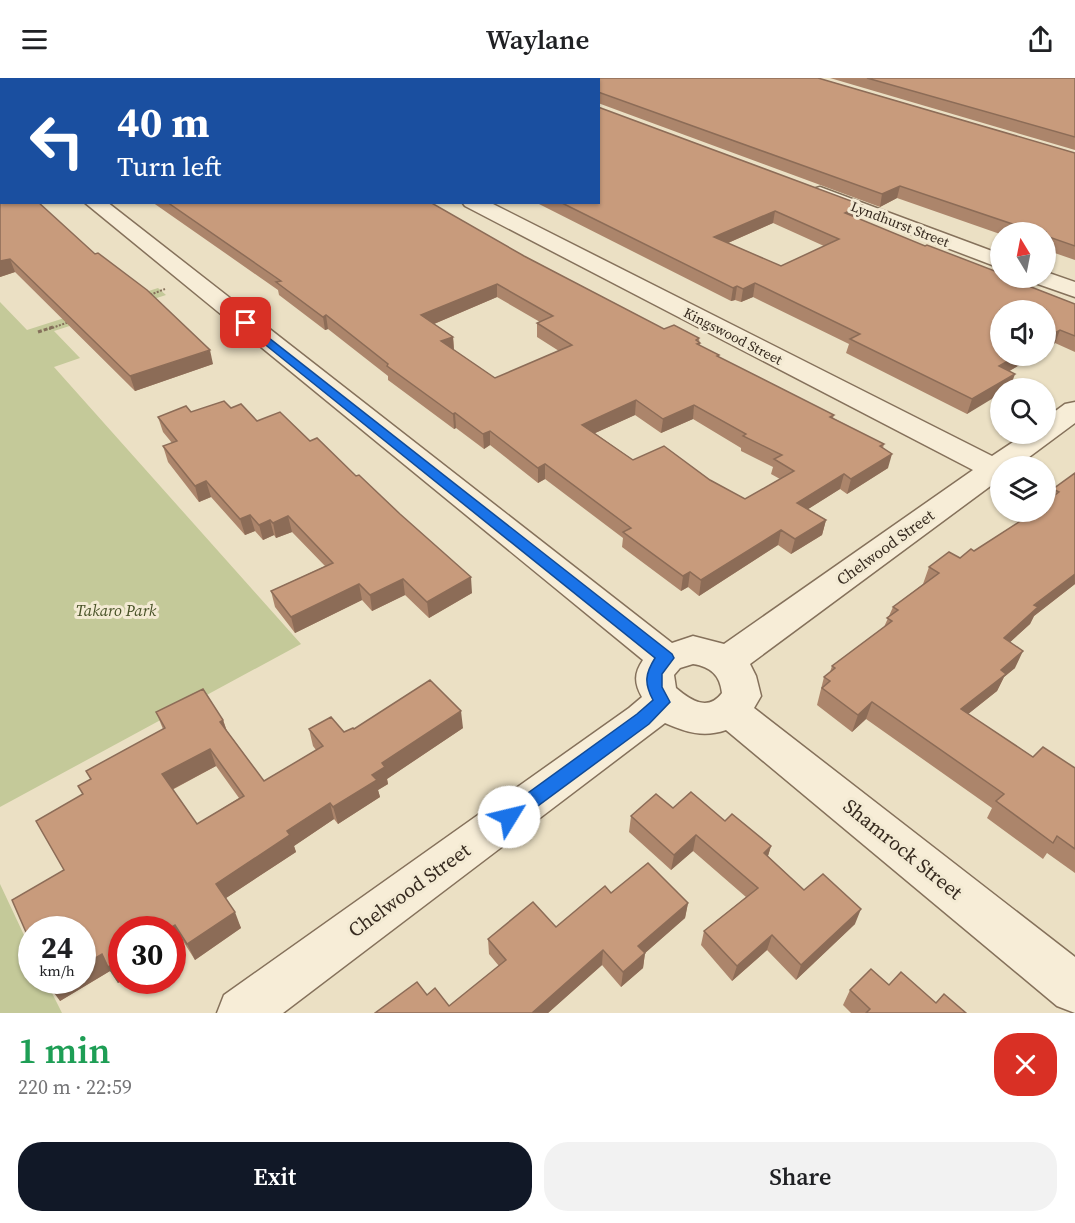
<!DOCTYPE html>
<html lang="en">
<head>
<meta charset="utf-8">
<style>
  :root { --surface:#fff; --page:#f2f2f2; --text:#202124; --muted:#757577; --accent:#111827 }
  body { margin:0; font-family:"Source Serif 4",serif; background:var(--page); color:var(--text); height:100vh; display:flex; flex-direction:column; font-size:22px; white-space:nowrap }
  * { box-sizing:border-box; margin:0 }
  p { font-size:20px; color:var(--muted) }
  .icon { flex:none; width:33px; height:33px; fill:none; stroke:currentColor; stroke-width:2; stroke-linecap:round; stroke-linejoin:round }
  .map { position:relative; height:935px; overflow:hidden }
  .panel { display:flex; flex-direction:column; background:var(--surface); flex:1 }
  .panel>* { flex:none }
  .hud { position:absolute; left:0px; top:0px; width:600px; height:126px; box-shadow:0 2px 4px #0004; background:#1a4fa0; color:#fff; overflow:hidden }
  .needle { width:39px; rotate:350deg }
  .fabs { position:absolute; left:990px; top:144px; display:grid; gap:12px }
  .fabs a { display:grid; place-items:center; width:66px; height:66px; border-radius:50%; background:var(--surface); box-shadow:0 2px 4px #0004; font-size:30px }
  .speed { position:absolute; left:18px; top:838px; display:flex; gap:12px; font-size:30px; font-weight:700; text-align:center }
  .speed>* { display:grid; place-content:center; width:78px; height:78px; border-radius:50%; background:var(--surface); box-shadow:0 2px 4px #0004; line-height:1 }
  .speed small { font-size:15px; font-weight:400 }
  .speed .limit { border:9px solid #d22; background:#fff; color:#111 }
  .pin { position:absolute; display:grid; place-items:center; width:51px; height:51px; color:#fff; margin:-26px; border-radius:12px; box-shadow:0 3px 9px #0006 }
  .me { position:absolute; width:66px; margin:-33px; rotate:54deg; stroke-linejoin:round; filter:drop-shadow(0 0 4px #0008) }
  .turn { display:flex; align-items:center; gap:21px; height:126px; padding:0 18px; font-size:27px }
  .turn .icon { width:78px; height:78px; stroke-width:2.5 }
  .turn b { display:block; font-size:42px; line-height:51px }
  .round { display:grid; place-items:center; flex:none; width:63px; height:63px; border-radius:24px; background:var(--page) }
  .head { display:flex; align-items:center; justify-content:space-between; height:102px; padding:0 18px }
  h1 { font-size:36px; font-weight:600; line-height:45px; color:#1e9e55 }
  .primary-button { display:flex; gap:12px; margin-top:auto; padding:12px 18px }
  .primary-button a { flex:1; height:69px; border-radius:24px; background:var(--accent); color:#fff; font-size:24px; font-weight:600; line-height:69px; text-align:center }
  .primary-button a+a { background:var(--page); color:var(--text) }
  header { display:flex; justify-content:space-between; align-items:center; height:78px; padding:0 18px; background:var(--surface); font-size:27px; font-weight:600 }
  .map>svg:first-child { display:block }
  .green { fill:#c4c999 }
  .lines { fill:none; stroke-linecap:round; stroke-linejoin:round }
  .minor-casing { stroke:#85715b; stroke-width:3 }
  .major-casing { stroke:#53402f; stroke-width:3 }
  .path-far1 { stroke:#85715b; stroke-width:2; stroke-dasharray:2 1.5; stroke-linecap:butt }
  .path { stroke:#85715b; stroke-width:3; stroke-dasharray:4 2; stroke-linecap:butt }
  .minor { fill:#f7edd7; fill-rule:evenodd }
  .major { fill:#edd49e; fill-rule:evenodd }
  .wall { fill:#ac856b; fill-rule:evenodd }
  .shaded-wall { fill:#8c6c57 }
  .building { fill:#c89b7c; stroke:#8c6c57; stroke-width:1.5; fill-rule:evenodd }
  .route { fill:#1a73e8; stroke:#114b97; stroke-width:1.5 }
  .labels { text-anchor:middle; stroke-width:6; stroke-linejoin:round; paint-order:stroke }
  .far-street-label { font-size:14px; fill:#362a1f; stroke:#f3ead3 }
  .street-label { font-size:16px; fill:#362a1f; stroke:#f3ead3 }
  .park-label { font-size:16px; font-style:italic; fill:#475126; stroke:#f3ead3 }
  .near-street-label { font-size:20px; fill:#362a1f; stroke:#f3ead3 }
</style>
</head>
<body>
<header><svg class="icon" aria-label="menu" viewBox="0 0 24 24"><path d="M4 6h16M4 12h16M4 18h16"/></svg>Waylane<svg class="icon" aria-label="share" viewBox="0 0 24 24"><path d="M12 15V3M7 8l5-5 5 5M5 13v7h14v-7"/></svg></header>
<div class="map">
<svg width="1075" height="935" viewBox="0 0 1075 935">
  <rect width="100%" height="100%" fill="#ebe0c4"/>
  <g class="green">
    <polygon points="158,210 166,217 54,253 80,280 54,289 301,566 0,729 0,224 27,252"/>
    <polygon points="0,806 31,872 32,903 46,903 62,935 0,935"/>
  </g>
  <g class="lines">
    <g class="minor-casing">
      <g id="minor">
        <polygon points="14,0 30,0 13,2"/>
        <polygon points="2,13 2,23 0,24 0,14"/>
        <polygon points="820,109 1000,176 1000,190 813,119 810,115 813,111"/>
        <path d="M 84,124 L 107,124 L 672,565 L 693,558 L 724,566 L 973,392 L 465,128 L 462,124 L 489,124 L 992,378 L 1025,356 L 1046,356 L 1046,340 L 1065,326 L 1075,324 L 1075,345 L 1017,388 L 1000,388 L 1000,401 L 750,586 L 756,598 L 761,618 L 754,630 L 1075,879 L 1075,935 L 1057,928 L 726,652 C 703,660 686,654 665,645 L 283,935 L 217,935 L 224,917 L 629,630 L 642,619 C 634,605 634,595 643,582 ZM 693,586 C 711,589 720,597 722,615 C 708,634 690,622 676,610 L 674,597 L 680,590 Z"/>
        <polygon points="1046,194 1075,204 1075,219 1035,205 1032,200 1046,200"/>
      </g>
    </g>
    <g class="major-casing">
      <polygon id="major" points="0,82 2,82 0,94"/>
    </g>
    <g class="path-far1">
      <polyline points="147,218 165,211"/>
      <polyline points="49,251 69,244"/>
    </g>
    <polyline class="path" points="38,254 53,249"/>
    <use href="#minor" class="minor"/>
    <use href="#major" class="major"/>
  </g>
  <g class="wall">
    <polygon points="44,0 818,0 1075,75 1075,182 1046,172 1046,154 1000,154 1000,156 897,120 880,129 598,25 598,2 47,2"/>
    <polygon points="830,0 1075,0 1075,72"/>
    <polygon points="0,102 213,286 135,313 15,194 0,199"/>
    <path d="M 152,124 L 430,124 L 524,178 L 664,251 L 699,260 L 700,268 L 719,277 L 719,279 L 834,337 L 833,340 L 884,366 L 883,370 L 888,390 L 847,416 L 840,411 L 808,431 L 826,442 L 822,457 L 791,476 L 778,467 L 699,518 L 688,509 L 681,513 L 622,469 L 623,460 L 545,401 L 538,405 L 490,367 L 484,371 L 456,350 L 454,351 L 388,302 L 388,298 L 328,251 L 325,252 L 279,217 L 278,212 ZM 497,219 L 540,244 L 537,245 L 537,259 L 559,273 L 495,300 L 454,272 L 453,259 L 434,246 ZM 635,337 L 661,355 L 693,341 L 741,370 L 741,373 L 773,389 L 771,396 L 780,401 L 745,421 L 710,402 L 633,382 L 595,355 Z"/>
    <path d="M 535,124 L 862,127 L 859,139 L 857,140 L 925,168 L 1075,226 L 1075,274 L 1055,265 L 1046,271 L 1046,232 L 1035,278 L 1009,293 L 1010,310 L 1000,310 L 967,336 L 846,275 L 849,266 L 753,219 L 741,224 L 735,222 L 731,223 ZM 773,145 L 824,168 L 781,188 L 728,165 Z"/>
    <polygon points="231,330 257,343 310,363 472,515 429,540 405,517 372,533 362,522 295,555 275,529 271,513 325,488 292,454 276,460 274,457 263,462 255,453 245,457 211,419 199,424 168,384 163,368 172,365 163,354 158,339"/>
    <polygon points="1075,395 1075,506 1034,538 1030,546 1010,564 1015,590 1004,599 997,613 968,636 1033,679 1075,690 1075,795 1047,775 1043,781 987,740 992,730 866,641 852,654 817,627 824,599 830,594 832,588 884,549 893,529 923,506 929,489 960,480 974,473 1022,442 1048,422 1053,411"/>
    <path d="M 156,634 L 223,642 L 227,653 L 264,703 L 316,672 L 313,668 L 309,651 L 344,654 L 354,651 L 463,650 L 387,701 L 388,706 L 378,712 L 380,719 L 338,746 L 334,741 L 294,768 L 296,774 L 226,820 L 241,850 L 195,882 L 183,863 L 122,852 L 122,902 L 118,905 L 110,893 L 60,923 L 64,792 L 91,701 L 163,651 ZM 216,688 L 239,720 L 197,746 L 172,712 Z"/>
    <polygon points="673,730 725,743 771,768 768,778 804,812 855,846 796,902 767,872 732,903 701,867 704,853 746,819 693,773 671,792 629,754 631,738"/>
    <polygon points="611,815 688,825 685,840 645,875 643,890 621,909 602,887 548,935 375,935 427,917 449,928 499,888 489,876 488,861 556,849"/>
    <polygon points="889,907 936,925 966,935 851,935 843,927 850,912"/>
  </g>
  <g class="shaded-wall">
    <polygon points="0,0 8,0 2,2 2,3 0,3"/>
    <polygon points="900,108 897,120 880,129 882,116"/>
    <polygon points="862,127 859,139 842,148 845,135"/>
    <polygon points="775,133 773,145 712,172 714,159"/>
    <polygon points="10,181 15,194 0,199 0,183"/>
    <polygon points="755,205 753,219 741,224 743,211"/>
    <polygon points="497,206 497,219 422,251 421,237"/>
    <polygon points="737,208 735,222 731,223 733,210"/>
    <polygon points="326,237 328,251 325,252 323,239"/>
    <polygon points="1060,252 1055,265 1046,271 1046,260"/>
    <polygon points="453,259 454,273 441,263"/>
    <polygon points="210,272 213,286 135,313 130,298"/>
    <polygon points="1017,278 1035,278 994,302 999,288"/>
    <polygon points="1015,296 1010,310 1000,310 1000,316 967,336 972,321"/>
    <polygon points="636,322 635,337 582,361 582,347"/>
    <polygon points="694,327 693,341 661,355 663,341"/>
    <polygon points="455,335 456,350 454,351 453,336"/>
    <polygon points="490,353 490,367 484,371 483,356"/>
    <polygon points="892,376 888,390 847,416 851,401"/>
    <polygon points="545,386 545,401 538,405 538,390"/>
    <polygon points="844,396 840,411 794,440 797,425"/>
    <polygon points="206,403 211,419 199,424 195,408"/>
    <polygon points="250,437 255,453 245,457 240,441"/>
    <polygon points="288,438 292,454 276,460 273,445"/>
    <polygon points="270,442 274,457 263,462 259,447"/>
    <polygon points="826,442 822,457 791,476 795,461"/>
    <polygon points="781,452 778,467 699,518 701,502"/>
    <polygon points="690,494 688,509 681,513 683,498"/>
    <polygon points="1075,496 1075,506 1034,538 1030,546 996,577 1004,560 1034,527"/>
    <polygon points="471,499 472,515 429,540 427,524"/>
    <polygon points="403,501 405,517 372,533 370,517"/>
    <polygon points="359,506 362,522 295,555 291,539"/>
    <polygon points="1023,573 1015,590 1004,599 997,613 953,648 961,631 1001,592"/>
    <polygon points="872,624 866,641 852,654 858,637"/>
    <polygon points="461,633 463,650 387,701 388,706 378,712 380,719 338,746 333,729 372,697 382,685"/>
    <polygon points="223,642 229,660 220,644"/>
    <polygon points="210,671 216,688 169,713 162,696"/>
    <polygon points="330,725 334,741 294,768 296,774 223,822 216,806 287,753"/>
    <polygon points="696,757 693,773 671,792 674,777"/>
    <polygon points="771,768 766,784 764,775"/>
    <polygon points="688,825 685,840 636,883 638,868"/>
    <polygon points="861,831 855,846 796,902 801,887"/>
    <polygon points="235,834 241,850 195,882 187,866"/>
    <polygon points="175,847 183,863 172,870 172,852 167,852"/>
    <polygon points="772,857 767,872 732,903 737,888"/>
    <polygon points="603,872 602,887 548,935 532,935"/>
    <polygon points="645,875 643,890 621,909 623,894"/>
    <polygon points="102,876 122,881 122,902 118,905 110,893 60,923 49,908 58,903 82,903 82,888"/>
  </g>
  <g class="building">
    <polygon points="65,0 818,0 1075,75 1075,168 1046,158 1046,154 1036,154 900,108 882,116 598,14 598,2 68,2"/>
    <polygon points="867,0 1075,0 1075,59"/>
    <path d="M 598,29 L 862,127 L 845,135 L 925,168 L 927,167 L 1000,195 L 999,196 L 1000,197 L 1000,200 L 1008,200 L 1075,226 L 1075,258 L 1060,252 L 1046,260 L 1046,232 L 1000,232 L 1000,278 L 1017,278 L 999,288 L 1015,296 L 972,321 L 850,261 L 860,256 L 755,205 L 743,211 L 737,208 L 733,210 L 560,124 L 598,124 ZM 775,133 L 839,161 L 781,188 L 714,159 Z"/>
    <polygon points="0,102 2,102 2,124 38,124 95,176 98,175 147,212 210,272 130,298 10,181 0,183"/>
    <path d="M 167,124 L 430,124 L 524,178 L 664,251 L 674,247 L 699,260 L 696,262 L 700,265 L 697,266 L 719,277 L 717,278 L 834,337 L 830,339 L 884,366 L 880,368 L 892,376 L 851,401 L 844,396 L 797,425 L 826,442 L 795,461 L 781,452 L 701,502 L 690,494 L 683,498 L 623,454 L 631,450 L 545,386 L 538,390 L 490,353 L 483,356 L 455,335 L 453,336 L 387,288 L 388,286 L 326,237 L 323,239 L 276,204 L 281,203 ZM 497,206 L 553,238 L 537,245 L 572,267 L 495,300 L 441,263 L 453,259 L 421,237 ZM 636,322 L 663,341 L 694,327 L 746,356 L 743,358 L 782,377 L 774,381 L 794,393 L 745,421 L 710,402 L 664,368 L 633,382 L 582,347 Z"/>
    <polygon points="224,323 231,330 241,326 257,343 280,334 310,363 317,360 356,398 359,397 400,436 471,499 427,524 403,501 370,517 359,506 291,539 271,513 333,485 288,438 273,445 270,442 259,447 250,437 240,441 206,403 195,408 163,368 177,363 158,339 186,328 191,334"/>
    <polygon points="1075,395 1075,496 1034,527 1038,529 1004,560 1023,573 1001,592 1006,596 961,631 1033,679 1043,669 1075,690 1075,771 1057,758 1053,765 996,723 1004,716 872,624 858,637 822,610 830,603 824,599 835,590 832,588 892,543 887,540 898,532 893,529 939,495 929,489 949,474 960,480 971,471 974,473 1022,442 1033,434 1046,434 1046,424 1059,414 1053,411"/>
    <path d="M 430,602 L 461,633 L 382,685 L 385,689 L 372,697 L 377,702 L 333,729 L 330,725 L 287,753 L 290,757 L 216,806 L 235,834 L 187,866 L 175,847 L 167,852 L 122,852 L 122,881 L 108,889 L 102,876 L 82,888 L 82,852 L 32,852 L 32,868 L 12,822 L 64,792 L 36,743 L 83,716 L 78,708 L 91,701 L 86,693 L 165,650 L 156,634 L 203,611 L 223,642 L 220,644 L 264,703 L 323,668 L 309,651 L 331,639 L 344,654 L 353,650 L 354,651 ZM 210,671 L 244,718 L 197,746 L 162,696 Z"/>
    <polygon points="691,714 725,743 732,736 771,768 764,775 804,812 823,796 861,831 801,887 772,857 737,888 704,853 758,810 696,757 674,777 631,738 656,716 673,730"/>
    <polygon points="648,785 688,825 638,868 645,875 623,894 603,872 532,935 375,935 417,904 427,917 435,910 449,928 506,882 488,861 533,824 556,849 605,808 611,815"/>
    <polygon points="871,891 889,907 901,894 936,925 944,916 966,935 866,935 870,931 850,912"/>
    <polygon points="47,903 58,903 49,908"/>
  </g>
  <path class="route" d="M 246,242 L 672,576 L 674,580 L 662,596 L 662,609 L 670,624 L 649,646 L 516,744 L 509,747 L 503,744 L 500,739 L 503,733 L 637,636 L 653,622 C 644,605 645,596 655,580 L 242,248 L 241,245 Z"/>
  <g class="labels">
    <g class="far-street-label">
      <text transform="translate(900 146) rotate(21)" y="5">Lyndhurst Street</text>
      <text transform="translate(733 258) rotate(27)" y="5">Kingswood Street</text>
    </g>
    <g class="street-label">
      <text transform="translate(885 469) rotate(-36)" y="6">Chelwood Street</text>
    </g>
    <g class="park-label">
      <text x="116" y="538">Takaro Park</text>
    </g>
    <g class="near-street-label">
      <text transform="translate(903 771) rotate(39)" y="7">Shamrock Street</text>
      <text transform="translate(409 812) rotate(-36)" y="7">Chelwood Street</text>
    </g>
  </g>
</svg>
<div class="fabs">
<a><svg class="needle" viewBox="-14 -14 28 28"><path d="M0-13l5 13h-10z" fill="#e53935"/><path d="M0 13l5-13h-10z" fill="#757577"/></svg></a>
<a><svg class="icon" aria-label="sound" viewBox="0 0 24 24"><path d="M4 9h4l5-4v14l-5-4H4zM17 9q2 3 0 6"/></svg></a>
<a><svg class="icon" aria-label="search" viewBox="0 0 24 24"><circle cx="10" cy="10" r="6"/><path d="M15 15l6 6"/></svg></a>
<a><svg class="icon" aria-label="layers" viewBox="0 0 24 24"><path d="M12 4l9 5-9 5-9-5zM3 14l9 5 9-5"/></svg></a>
</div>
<div class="speed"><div>24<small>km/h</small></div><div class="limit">30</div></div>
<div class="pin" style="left:246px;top:245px;background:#d93025"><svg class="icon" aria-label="arrive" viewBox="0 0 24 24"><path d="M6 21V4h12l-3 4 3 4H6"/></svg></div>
<svg class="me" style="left:509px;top:739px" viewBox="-20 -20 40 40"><circle r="19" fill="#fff"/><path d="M0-13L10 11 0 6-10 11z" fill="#1a73e8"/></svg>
<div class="hud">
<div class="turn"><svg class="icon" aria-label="left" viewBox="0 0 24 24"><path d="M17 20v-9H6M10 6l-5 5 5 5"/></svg><div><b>40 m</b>Turn left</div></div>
</div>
</div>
<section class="panel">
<div class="head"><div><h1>1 min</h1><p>220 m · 22:59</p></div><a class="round" style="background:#d93025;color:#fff"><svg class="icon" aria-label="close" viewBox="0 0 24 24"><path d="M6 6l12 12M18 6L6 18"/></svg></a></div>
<div class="primary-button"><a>Exit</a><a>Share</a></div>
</section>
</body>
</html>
